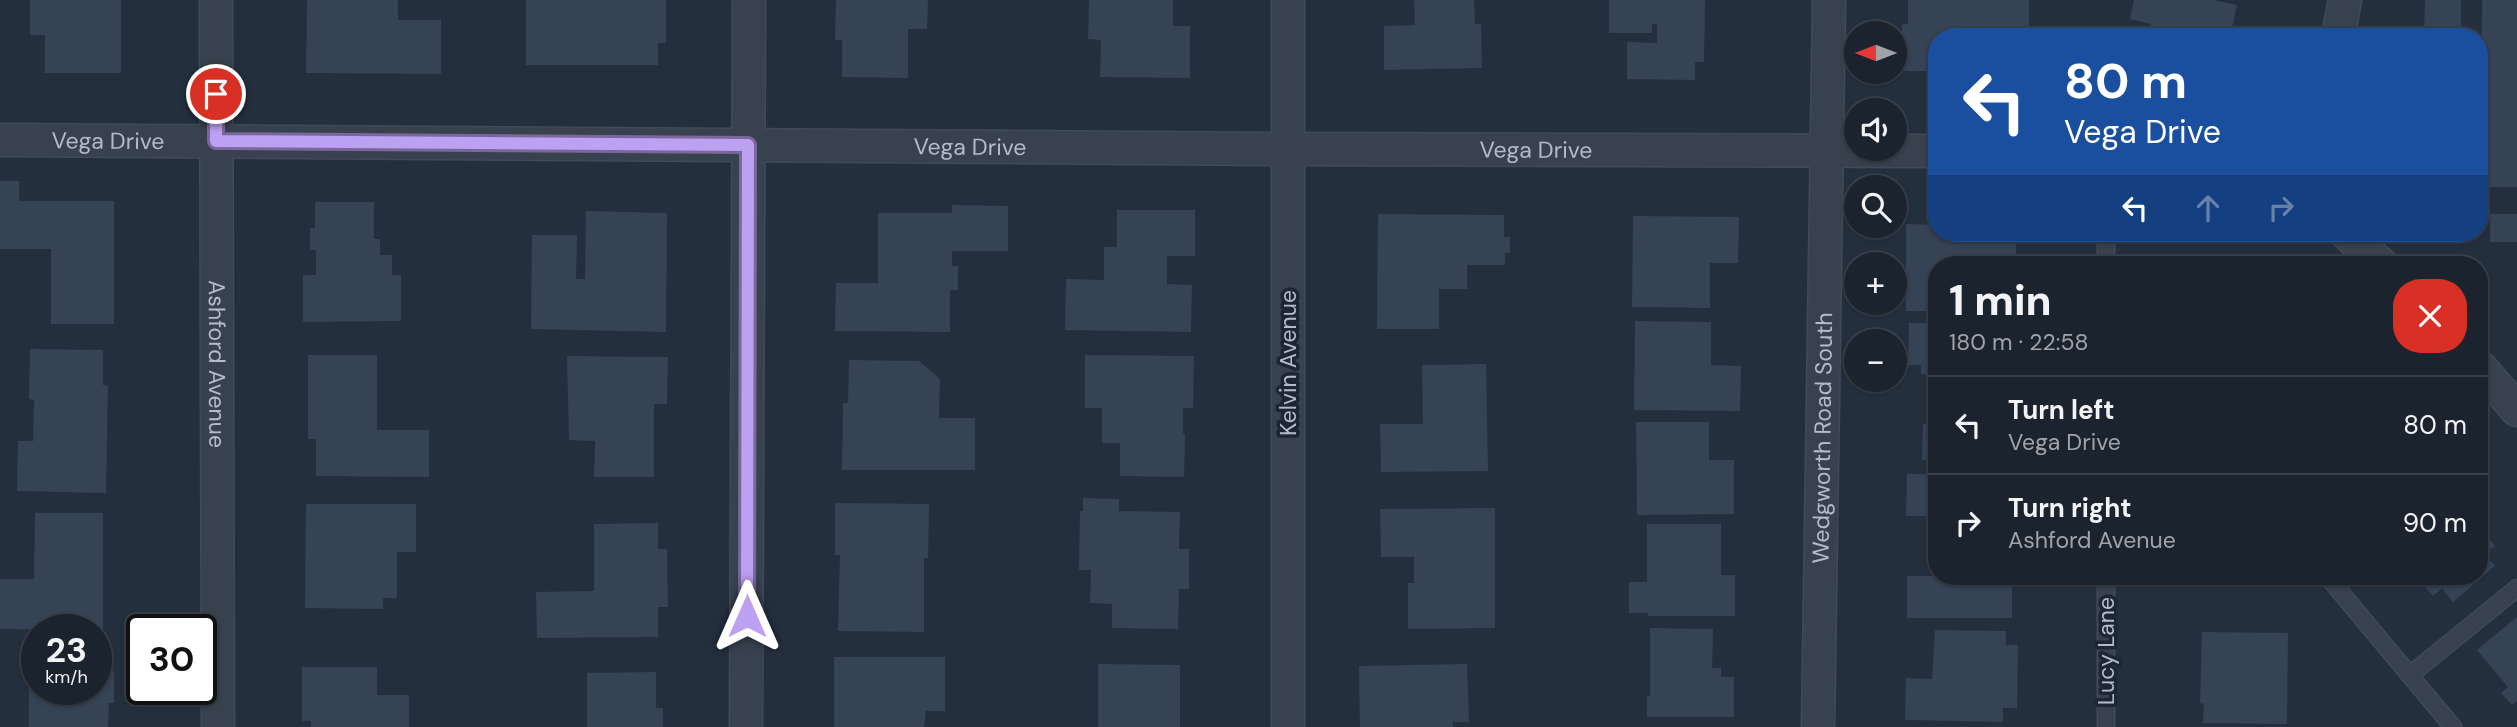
<!DOCTYPE html>
<html lang="en">
<head>
<meta charset="utf-8">
<style>
  :root { --surface:#1b232e; --page:#242b36; --text:#f1f3f6; --muted:#a0a4aa; --line:#39404a }
  body { margin:0; font-family:"DM Sans",sans-serif; background:var(--page); color:var(--text); height:100vh; display:flex; flex-direction:column; font-size:26px; white-space:nowrap }
  * { box-sizing:border-box; margin:0 }
  p { font-size:23px; color:var(--muted) }
  .icon { flex:none; width:38px; height:38px; fill:none; stroke:currentColor; stroke-width:2; stroke-linecap:round; stroke-linejoin:round }
  .map { position:relative; flex:1; overflow:hidden }
  .details { position:absolute; left:1928px; top:256px; width:560px; height:329px; display:flex; flex-direction:column; background:var(--surface); border-radius:28px; box-shadow:0 2px 5px #0004,0 0 0 2px var(--line) }
  .details>* { flex:none }
  .guide { position:absolute; left:1928px; top:28px; width:560px; height:214px; border-radius:28px; box-shadow:0 2px 5px #0004,0 0 0 2px var(--line); background:#1a4fa0; color:#fff; overflow:hidden }
  .needle { width:46px; rotate:270deg }
  .fabs { position:absolute; left:1844px; top:21px; display:grid; gap:14px }
  .fabs a { display:grid; place-items:center; width:63px; height:63px; border-radius:50%; background:var(--surface); box-shadow:0 2px 5px #0004,0 0 0 2px var(--line); font-size:35px }
  .speed { position:absolute; left:21px; top:614px; display:flex; gap:14px; font-size:35px; font-weight:700; text-align:center }
  .speed>* { display:grid; place-content:center; width:91px; height:91px; border-radius:50%; background:var(--surface); box-shadow:0 2px 5px #0004,0 0 0 2px var(--line); line-height:1 }
  .speed small { font-size:18px; font-weight:400 }
  .speed .limit { border:4px solid #111; border-radius:10px; background:#fff; color:#111 }
  .pin { position:absolute; display:grid; place-items:center; width:60px; height:60px; color:#fff; margin:-30px; border:4px solid #fff; border-radius:50%; box-shadow:0 2px 7px #0007 }
  .me { position:absolute; width:77px; margin:-38px; rotate:0deg; stroke-linejoin:round; filter:drop-shadow(0 0 5px #0008) }
  .turn { display:flex; align-items:center; gap:24px; height:147px; padding:0 21px; font-size:32px }
  .turn .icon { width:91px; height:91px; stroke-width:2.5 }
  .turn b { display:block; font-size:49px; line-height:60px }
  .lanes { display:flex; align-items:center; height:66px; padding:0 21px; background:#0003; justify-content:center; gap:35px; direction:ltr }
  .lanes .off { opacity:.35 }
  .round { display:grid; place-items:center; flex:none; width:74px; height:74px; border-radius:28px; background:var(--page) }
  .head { display:flex; align-items:center; justify-content:space-between; height:119px; padding:0 21px }
  h1 { font-size:42px; font-weight:800; line-height:52px }
  ul { padding:0; list-style:none }
  li { display:flex; align-items:center; gap:21px; height:98px; padding:0 21px; border-top:2px solid var(--line) }
  li div { flex:1 }
  li b { display:block; font-size:26px }
  li em { font-style:normal }
  .map>svg:first-child { display:block }
  .building { fill:#364354 }
  .lines { fill:none; stroke-linecap:round; stroke-linejoin:round }
  .service-casing { stroke:#414a57; stroke-width:19 }
  .minor-casing { stroke:#414a57; stroke-width:35 }
  .service { stroke:#38414e; stroke-width:16 }
  .minor { stroke:#38414e; stroke-width:32 }
  .route-casing { stroke:#7a689d; stroke-width:18 }
  .route { stroke:#bca0f2; stroke-width:12 }
  .labels { text-anchor:middle; stroke-width:7; stroke-linejoin:round; paint-order:stroke }
  .street-label { font-size:23px; fill:#b4bcc9; stroke:#1d2633 }
</style>
</head>
<body>
<div class="map">
<svg width="2517" height="727" viewBox="0 0 2517 727">
  <rect width="100%" height="100%" fill="#242f3e"/>
  <g class="building">
    <polygon points="30,0 121,0 121,73 45,73 45,35 30,35"/>
    <polygon points="307,0 398,0 398,20 441,20 441,74 306,73"/>
    <polygon points="526,0 666,0 666,43 658,43 658,65 526,65"/>
    <polygon points="836,0 928,0 927,29 908,29 908,78 842,77 842,40 835,40"/>
    <polygon points="1089,0 1173,0 1173,26 1190,26 1190,78 1100,77 1101,40 1088,39"/>
    <polygon points="1414,0 1474,0 1475,24 1481,24 1482,68 1384,70 1384,26 1415,25"/>
    <polygon points="1609,0 1705,0 1704,62 1695,62 1695,80 1627,79 1627,42 1657,43 1657,24 1652,24 1652,33 1609,33"/>
    <polygon points="1908,0 2029,0 2029,27 2024,27 2024,37 1937,37 1937,71 1902,71 1902,24 1908,24"/>
    <polygon points="2134,0 2214,0 2237,5 2230,37 2148,37 2151,24 2130,19"/>
    <polygon points="2425,0 2461,0 2461,37 2424,37"/>
    <polygon points="2482,0 2517,0 2517,187 2481,187"/>
    <polygon points="0,181 19,181 19,201 114,201 114,324 51,324 51,249 0,249"/>
    <polygon points="315,202 374,202 374,239 380,239 380,255 392,255 392,275 401,275 401,321 303,322 303,275 316,275 316,250 310,250 310,228 315,228"/>
    <polygon points="952,205 1008,206 1008,251 952,251 952,266 958,266 958,290 950,290 950,332 835,331 836,283 878,283 878,213 952,213"/>
    <polygon points="1117,210 1195,210 1195,256 1167,256 1167,284 1192,285 1191,332 1065,330 1066,279 1104,280 1104,247 1117,247"/>
    <polygon points="586,211 667,213 666,332 531,329 532,235 577,235 576,279 585,279"/>
    <polygon points="1378,214 1504,215 1504,237 1510,237 1510,253 1505,253 1505,265 1467,265 1467,289 1439,289 1439,329 1377,329"/>
    <rect x="2490" y="214" width="27" height="28"/>
    <polygon points="1633,216 1739,217 1738,263 1710,263 1710,308 1632,307"/>
    <polygon points="1906,224 1937,225 1937,233 2016,233 2016,264 1937,264 1937,311 1906,311"/>
    <polygon points="2172,256 2191,264 2168,264"/>
    <polygon points="1635,321 1711,322 1711,365 1741,366 1740,411 1634,410"/>
    <polygon points="1909,323 1937,323 1937,412 1928,412 1928,374 1921,374 1921,365 1908,365"/>
    <polygon points="30,349 103,350 103,385 108,386 106,493 17,491 18,441 33,441 34,400 29,399"/>
    <polygon points="308,355 377,355 377,430 429,430 429,477 316,476 316,439 308,439"/>
    <polygon points="1085,355 1194,356 1193,408 1183,408 1183,434 1185,434 1184,477 1120,476 1120,443 1102,443 1102,408 1085,408"/>
    <polygon points="567,356 668,357 667,404 654,404 654,477 594,477 595,441 569,440"/>
    <polygon points="849,360 919,361 940,379 939,418 975,418 975,470 842,470 843,403 848,403"/>
    <polygon points="1486,364 1488,471 1381,472 1380,424 1423,424 1422,365"/>
    <polygon points="1636,422 1709,422 1709,460 1734,460 1734,514 1637,515"/>
    <polygon points="1923,424 1937,424 1937,516 1906,516 1907,474 1930,474 1930,460 1922,460"/>
    <polygon points="1083,498 1119,499 1119,511 1180,512 1179,549 1189,549 1189,589 1179,589 1178,629 1112,628 1112,604 1090,603 1091,570 1079,570 1080,511 1083,511"/>
    <polygon points="835,503 929,504 928,558 924,558 924,632 838,631 840,555 835,555"/>
    <polygon points="306,504 416,504 416,552 397,552 397,598 383,598 383,609 305,608"/>
    <polygon points="1495,508 1495,628 1408,629 1408,583 1414,583 1414,557 1381,557 1380,509"/>
    <polygon points="35,513 103,513 103,630 0,629 0,579 34,579"/>
    <polygon points="658,523 658,549 667,549 668,607 658,607 658,637 537,638 536,592 594,591 594,524"/>
    <polygon points="1647,524 1721,524 1721,575 1735,575 1735,616 1648,616 1648,613 1629,613 1629,582 1647,582"/>
    <polygon points="2480,528 2495,546 2484,554 2495,566 2453,602 2442,588 2433,596 2415,576 2480,576"/>
    <rect x="1907" y="576" width="105" height="42"/>
    <polygon points="2517,617 2517,701 2512,705 2501,693 2508,687 2477,650"/>
    <polygon points="1650,628 1713,629 1712,668 1721,668 1721,677 1734,677 1734,717 1647,717 1647,696 1650,696"/>
    <polygon points="1935,630 2006,631 2006,645 2018,645 2017,708 2003,708 2003,722 1905,720 1906,678 1932,679"/>
    <polygon points="2202,632 2288,633 2287,724 2203,723 2204,704 2200,703"/>
    <polygon points="834,657 945,657 945,711 926,711 924,727 834,727"/>
    <polygon points="1098,664 1180,665 1180,727 1098,727"/>
    <polygon points="1467,664 1469,722 1453,722 1453,727 1360,727 1359,666"/>
    <polygon points="302,667 377,667 377,695 409,695 409,727 311,727 311,721 302,721"/>
    <polygon points="29,671 37,671 37,690 96,690 96,671 114,671 114,703 109,703 108,727 29,727"/>
    <polygon points="656,672 656,708 663,708 663,727 587,727 587,673"/>
  </g>
  <g class="lines">
    <g class="service-casing">
      <g id="service">
        <polyline points="2106,233 2106,264"/>
        <polyline points="2106,576 2106,727"/>
        <polyline points="2327,576 2453,727"/>
        <polyline points="2410,675 2517,588"/>
      </g>
    </g>
    <g class="minor-casing">
      <g id="minor">
        <path id="s1" d="M 216,0 L 218,727"/>
        <polyline points="2338,37 2345,0"/>
        <path id="s2" d="M 0,140 L 1288,149 L 1937,151"/>
        <polyline points="2346,233 2381,264"/>
        <polyline points="2480,367 2517,410"/>
        <polyline points="746,727 749,0"/>
        <polyline points="1288,727 1288,0"/>
        <path id="s3" d="M 1818,727 L 1829,0"/>
      </g>
    </g>
    <use href="#service" class="service"/>
    <use href="#minor" class="minor"/>
  </g>
  <g class="lines">
    <g class="route-casing">
      <polyline id="route" points="216,94 216,141 748,145 747,616"/>
    </g>
    <use href="#route" class="route"/>
  </g>
  <g class="labels">
    <g class="street-label">
      <text dy="8" stroke="none"><textPath href="#s2" startOffset="108">Vega Drive</textPath></text>
      <text dy="8" stroke="none"><textPath href="#s2" startOffset="970">Vega Drive</textPath></text>
      <text dy="8" stroke="none"><textPath href="#s2" startOffset="1536">Vega Drive</textPath></text>
      <text transform="translate(1288 363) rotate(-90)" y="8">Kelvin Avenue</text>
      <text dy="8" stroke="none"><textPath href="#s1" startOffset="364">Ashford Avenue</textPath></text>
      <text dy="8" stroke="none"><textPath href="#s3" startOffset="289">Wedgworth Road South</textPath></text>
      <text transform="translate(2106 651) rotate(-90)" y="8">Lucy Lane</text>
    </g>
  </g>
</svg>
<div class="fabs">
<a><svg class="needle" viewBox="-14 -14 28 28"><path d="M0-13l5 13h-10z" fill="#e53935"/><path d="M0 13l5-13h-10z" fill="#a0a4aa"/></svg></a>
<a><svg class="icon" aria-label="sound" viewBox="0 0 24 24"><path d="M4 9h4l5-4v14l-5-4H4zM17 9q2 3 0 6"/></svg></a>
<a><svg class="icon" aria-label="search" viewBox="0 0 24 24"><circle cx="10" cy="10" r="6"/><path d="M15 15l6 6"/></svg></a>
<a>+</a>
<a>−</a>
</div>
<div class="speed"><div>23<small>km/h</small></div><div class="limit">30</div></div>
<div class="pin" style="left:216px;top:94px;background:#d93025"><svg class="icon" aria-label="arrive" viewBox="0 0 24 24"><path d="M6 21V4h12l-3 4 3 4H6"/></svg></div>
<svg class="me" style="left:747px;top:616px" viewBox="-20 -20 40 40"><path d="M0-17L14 15 0 8-14 15z" fill="#bca0f2" stroke="#fff" stroke-width="4"/></svg>
<div class="guide">
<div class="turn"><svg class="icon" aria-label="left" viewBox="0 0 24 24"><path d="M17 20v-9H6M10 6l-5 5 5 5"/></svg><div><b>80 m</b>Vega Drive</div></div>
<div class="lanes"><svg class="icon" aria-label="left" viewBox="0 0 24 24"><path d="M17 20v-9H6M10 6l-5 5 5 5"/></svg><svg class="icon off" aria-label="ahead" viewBox="0 0 24 24"><path d="M12 20V5M6 11l6-6 6 6"/></svg><svg class="icon off" aria-label="right" viewBox="0 0 24 24"><path d="M7 20v-9h11M14 6l5 5-5 5"/></svg></div>
</div>
<section class="details">
<div class="head"><div><h1>1 min</h1><p>180 m · 22:58</p></div><a class="round" style="background:#d93025;color:#fff"><svg class="icon" aria-label="close" viewBox="0 0 24 24"><path d="M6 6l12 12M18 6L6 18"/></svg></a></div>
<ul>
<li><svg class="icon" aria-label="left" viewBox="0 0 24 24"><path d="M17 20v-9H6M10 6l-5 5 5 5"/></svg><div><b>Turn left</b><p>Vega Drive</p></div><em>80 m</em></li>
<li><svg class="icon" aria-label="right" viewBox="0 0 24 24"><path d="M7 20v-9h11M14 6l5 5-5 5"/></svg><div><b>Turn right</b><p>Ashford Avenue</p></div><em>90 m</em></li>
</ul>
</section>
</div>
</body>
</html>
